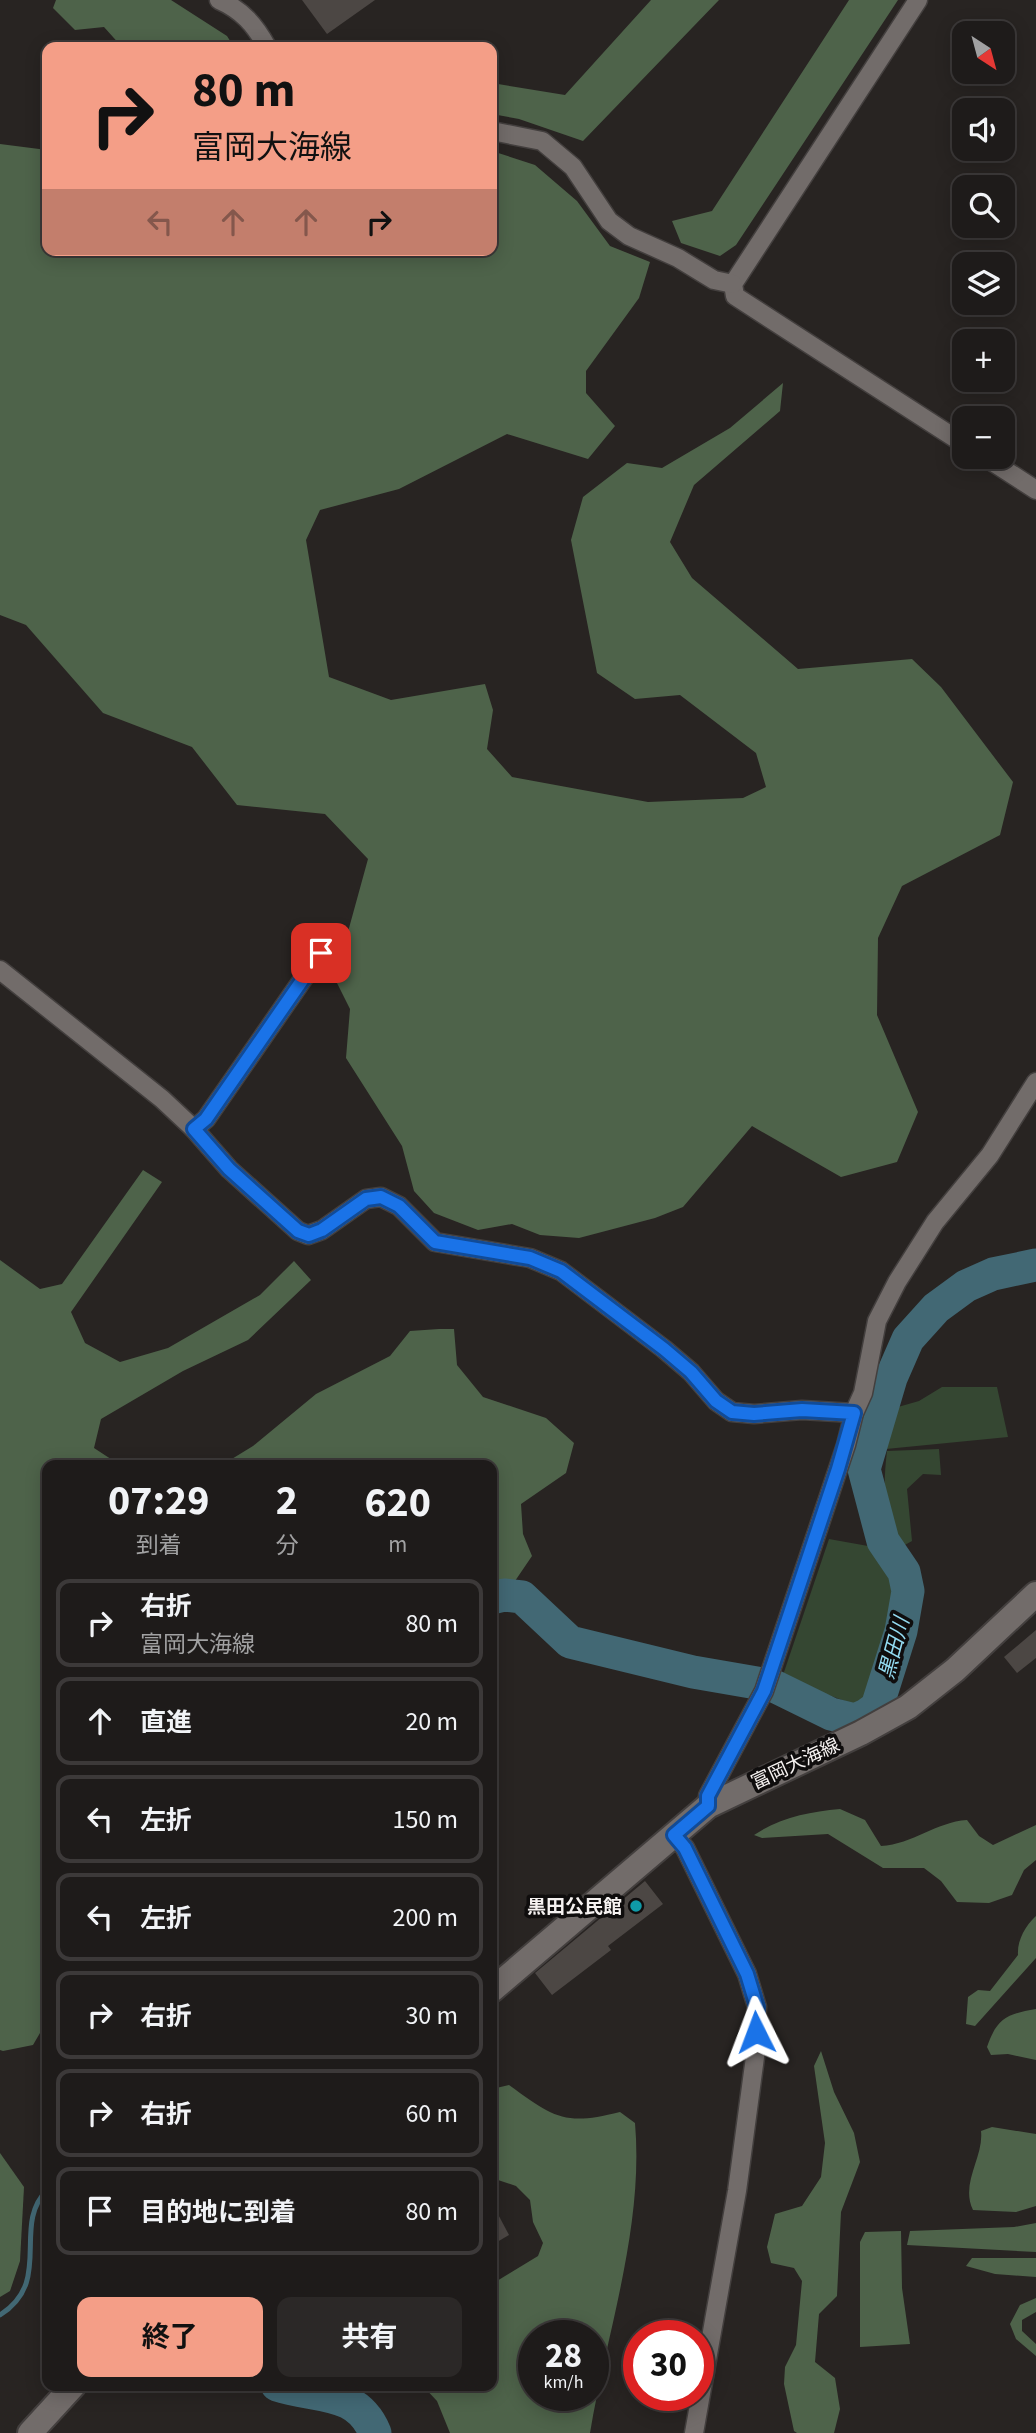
<!DOCTYPE html>
<html lang="ja">
<head>
<meta charset="utf-8">
<style>
  :root { --surface:#1e1b1a; --page:#2b2827; --text:#f1f3f6; --muted:#a1a1a2; --line:#3c3939; --accent:#f49e87 }
  body { margin:0; font-family:"Source Sans 3","Noto Sans JP",sans-serif; background:var(--page); color:var(--text); height:100vh; display:flex; flex-direction:column; font-size:26px; white-space:nowrap }
  * { box-sizing:border-box; margin:0 }
  p { font-size:23px; color:var(--muted) }
  .icon { flex:none; width:38px; height:38px; fill:none; stroke:currentColor; stroke-width:2; stroke-linecap:round; stroke-linejoin:round }
  .map { position:relative; flex:1; overflow:hidden }
  .side { position:absolute; left:42px; top:1460px; width:455px; height:931px; display:flex; flex-direction:column; background:var(--surface); border-radius:14px; box-shadow:0 4px 18px #0003,0 0 0 2px var(--line) }
  .side>* { flex:none }
  .guide { position:absolute; left:42px; top:42px; width:455px; height:214px; border-radius:14px; box-shadow:0 4px 18px #0003,0 0 0 2px var(--line); background:#f49e87; color:#111; overflow:hidden }
  .needle { width:46px; rotate:144deg }
  .tools { position:absolute; left:952px; top:21px; display:grid; gap:14px }
  .tools a { display:grid; place-items:center; width:63px; height:63px; border-radius:14px; background:var(--surface); box-shadow:0 4px 18px #0003,0 0 0 2px var(--line); font-size:35px }
  .speed { position:absolute; left:518px; top:2320px; display:flex; gap:14px; font-size:35px; font-weight:700; text-align:center }
  .speed>* { display:grid; place-content:center; width:91px; height:91px; border-radius:50%; background:var(--surface); box-shadow:0 4px 18px #0003,0 0 0 2px var(--line); line-height:1 }
  .speed small { font-size:18px; font-weight:400 }
  .speed .limit { border:10px solid #d22; background:#fff; color:#111 }
  .pin { position:absolute; display:grid; place-items:center; width:60px; height:60px; color:#fff; margin:-30px; border-radius:14px; box-shadow:0 4px 10px #0006 }
  .me { position:absolute; width:77px; margin:-38px; rotate:357deg; stroke-linejoin:round; filter:drop-shadow(0 0 5px #0008) }
  .turn { display:flex; align-items:center; gap:24px; height:147px; padding:0 35px; font-size:32px }
  .turn .icon { width:91px; height:91px; stroke-width:2.5 }
  .turn b { display:block; font-size:49px; line-height:60px }
  .lanes { display:flex; align-items:center; height:66px; padding:0 35px; background:#0003; justify-content:center; gap:35px; direction:ltr }
  .lanes .off { opacity:.35 }
  .eta { display:flex; justify-content:space-evenly; align-items:center; height:119px; text-align:center }
  .eta b { font-size:42px; font-weight:700; line-height:49px }
  .cta { display:flex; gap:14px; margin-top:auto; padding:14px 35px }
  .cta a { flex:1; height:80px; border-radius:14px; background:var(--accent); color:#111; font-size:28px; font-weight:700; line-height:80px; text-align:center }
  .cta a+a { background:var(--page); color:var(--text) }
  ul { padding:0; list-style:none }
  li { display:flex; align-items:center; gap:21px; height:88px; margin:0 14px 10px; padding:0 21px; border:4px solid var(--line); border-radius:14px }
  li div { flex:1 }
  li b { display:block; font-size:26px }
  li em { font-style:normal }
  .map>svg:first-child { display:block }
  .green { fill:#354732 }
  .forest { fill:#4e634a; fill-rule:evenodd }
  .lines { fill:none; stroke-linecap:round; stroke-linejoin:round }
  .stream { stroke:#426874; stroke-width:5 }
  .river { stroke:#426874; stroke-width:33 }
  .building { fill:#4c4744 }
  .street-casing { stroke:#433f3e; stroke-width:21 }
  .secondary-casing { stroke:#433f3e; stroke-width:28 }
  .street { stroke:#726c6a; stroke-width:18 }
  .secondary { stroke:#726c6a; stroke-width:24 }
  .route-casing { stroke:#114b97; stroke-width:18 }
  .route { stroke:#1a73e8; stroke-width:12 }
  .culture-dot { fill:#0f9aa8; stroke:#0f0d0d; stroke-width:2.5 }
  .labels { text-anchor:middle; stroke-width:7; stroke-linejoin:round; paint-order:stroke }
  .street-label { font-size:19px; fill:#f6f2f1; stroke:#0f0d0d }
  .poi-label { font-size:19px; font-weight:bold; fill:#f6f2f1; stroke:#0f0d0d; text-anchor:end }
  .water-label { font-size:21px; font-style:italic; fill:#93daf0; stroke:#0f0d0d }
</style>
</head>
<body>
<div class="map">
<svg width="1036" height="2433" viewBox="0 0 1036 2433">
  <rect width="100%" height="100%" fill="#282422"/>
  <g class="green">
    <polygon points="942,1387 997,1387 1008,1437 886,1449 898,1407 919,1401"/>
    <path d="M 939,1449 L 941,1475 L 923,1474 L 907,1489 L 912,1541 L 903,1546 C 882,1517 883,1486 887,1451 Z"/>
    <polygon points="829,1539 868,1546 895,1587 894,1614 872,1692 856,1705 782,1678"/>
  </g>
  <g class="forest">
    <polygon points="56,0 171,0 227,36 234,47 122,47 104,27 75,30 53,8"/>
    <polygon points="651,0 719,0 583,141 519,119 492,114 492,83 565,95"/>
    <polygon points="849,0 898,0 736,245 720,256 681,243 672,221 712,211"/>
    <polygon points="0,144 47,150 47,250 492,250 492,151 535,165 577,201 610,246 650,262 639,298 586,371 586,393 615,426 588,459 507,434 399,489 320,510 306,540 329,677 391,700 485,684 493,710 487,749 512,777 648,802 743,798 766,787 756,753 680,695 635,699 597,673 571,540 583,497 627,463 662,468 730,428 783,383 780,411 694,485 670,542 692,578 798,669 912,659 941,687 1013,782 1000,835 902,886 878,938 877,1015 918,1112 897,1162 841,1177 752,1126 683,1207 655,1218 579,1238 540,1235 512,1224 478,1230 434,1213 414,1191 402,1146 346,1058 350,1009 335,979 368,859 325,814 237,805 192,747 103,713 26,625 0,615"/>
    <polygon points="143,1170 162,1182 71,1312 85,1343 120,1362 168,1348 260,1295 294,1261 311,1280 248,1340 183,1371 101,1419 94,1448 120,1465 47,1465 47,2021 33,2045 3,2051 0,2050 0,1260 40,1289 62,1284"/>
    <polygon points="439,1329 454,1329 457,1365 483,1397 546,1418 574,1443 566,1473 521,1504 523,1534 532,1556 515,1581 492,1589 492,1465 222,1465 253,1446 316,1394 390,1356 410,1331"/>
    <path d="M 840,1809 L 865,1820 L 881,1846 C 913,1844 936,1822 967,1820 L 979,1836 L 993,1845 L 1036,1825 L 1036,1860 L 1024,1870 L 1012,1895 L 989,1903 L 957,1902 L 941,1881 L 924,1868 L 883,1868 L 828,1834 L 762,1838 L 754,1835 C 781,1817 809,1812 840,1809 Z"/>
    <path d="M 1036,1916 L 1036,1958 L 975,2026 L 966,2024 L 968,1997 L 978,1990 L 990,1991 L 1018,1955 C 1017,1941 1025,1926 1036,1916 Z"/>
    <path d="M 1036,2009 L 1036,2060 L 1008,2054 L 991,2055 L 987,2047 C 997,2018 1007,2014 1036,2009 Z"/>
    <polygon points="821,2051 834,2092 854,2133 860,2162 841,2212 837,2296 819,2314 815,2362 835,2378 840,2409 834,2433 797,2433 794,2431 784,2384 785,2367 796,2345 802,2281 794,2268 771,2263 767,2247 775,2214 802,2206 821,2177 825,2143 814,2066"/>
    <path d="M 509,2085 C 554,2118 565,2126 620,2112 L 635,2123 C 644,2227 607,2331 590,2433 L 450,2433 L 437,2401 L 422,2385 L 492,2385 L 492,2284 L 538,2256 L 543,2243 L 533,2222 L 530,2200 L 516,2186 L 492,2178 L 492,2089 ZM 534,2336 L 593,2336 L 593,2396 L 534,2396 Z"/>
    <path d="M 992,2127 L 1036,2134 L 1036,2206 L 1016,2212 L 973,2210 C 960,2183 984,2157 981,2131 Z"/>
    <polygon points="0,2153 24,2187 20,2261 10,2291 0,2297"/>
    <polygon points="1036,2223 1036,2252 907,2245 910,2231 1014,2227"/>
    <polygon points="901,2231 902,2288 910,2344 860,2347 860,2242 865,2232"/>
    <polygon points="972,2258 1036,2258 1036,2277 995,2274 966,2266"/>
    <polygon points="1036,2298 1036,2312 1022,2320 1022,2331 1036,2344 1036,2356 1016,2339 1010,2324 1020,2305"/>
  </g>
  <g class="lines">
    <path class="stream" d="M 0,2315 C 54,2281 11,2226 47,2190"/>
    <g class="river">
      <polyline points="492,1598 504,1595 522,1597 570,1642 693,1672 774,1686 831,1714 855,1720 866,1715 877,1707 901,1631 908,1591 904,1572 883,1541 864,1469 891,1378 908,1339 936,1308 966,1286 993,1274 1036,1265"/>
      <path d="M 277,2385 C 317,2398 357,2389 375,2433"/>
    </g>
  </g>
  <g class="building">
    <polygon points="302,0 375,0 327,34"/>
    <polygon points="1036,1630 1036,1658 1017,1673 1004,1657"/>
    <polygon points="645,1881 663,1904 608,1946 611,1950 552,1995 535,1973"/>
    <polygon points="492,2203 509,2235 492,2245"/>
  </g>
  <g class="lines">
    <g class="street-casing">
      <g id="street">
        <path d="M 219,0 C 242,10 255,25 267,47"/>
        <polyline points="918,0 733,284 735,296 964,444"/>
        <polyline points="492,131 542,141 573,167 609,221 629,236 678,258 714,280 733,284"/>
        <polyline points="985,457 1036,490"/>
        <polyline points="0,970 162,1099 194,1129 229,1169 298,1231 308,1235 322,1230 366,1199 381,1197 399,1206 435,1242 530,1258 561,1271 664,1349 691,1372 716,1401 732,1412 754,1414 802,1410 854,1413"/>
        <polyline points="194,1129 206,1119 321,953"/>
        <polyline points="708,1806 708,1796 764,1691 846,1445 854,1413 863,1393 877,1321 897,1282 935,1222 990,1155 1036,1082"/>
        <polyline points="674,1835 685,1848 747,1974 757,2007 755,2057 737,2191 694,2433"/>
      </g>
    </g>
    <g class="secondary-casing">
      <g id="secondary">
        <polyline points="492,1990 708,1806 861,1733 908,1707 955,1670 1036,1594"/>
        <polyline points="30,2433 74,2385"/>
      </g>
    </g>
    <use href="#street" class="street"/>
    <use href="#secondary" class="secondary"/>
  </g>
  <g class="lines">
    <g class="route-casing">
      <polyline id="route" points="321,953 206,1119 194,1129 229,1169 298,1231 309,1235 322,1230 366,1199 381,1197 399,1206 435,1242 530,1258 561,1271 664,1349 691,1372 716,1401 732,1412 754,1414 802,1410 854,1413 838,1469 764,1691 708,1796 708,1806 674,1835 685,1848 747,1974 757,2007 756,2032"/>
    </g>
    <use href="#route" class="route"/>
  </g>
  <circle class="culture-dot" cx="636" cy="1906" r="7"/>
  <g class="labels">
    <g class="street-label">
      <text transform="translate(795 1763) rotate(-25)" y="7">富岡大海線</text>
    </g>
    <g class="poi-label">
      <text x="622" y="1913">黒田公民館</text>
    </g>
    <g class="water-label">
      <text transform="translate(894 1648) rotate(-75)" y="7">黒田川</text>
    </g>
  </g>
</svg>
<div class="tools">
<a><svg class="needle" viewBox="-14 -14 28 28"><path d="M0-13l5 13h-10z" fill="#e53935"/><path d="M0 13l5-13h-10z" fill="#a1a1a2"/></svg></a>
<a><svg class="icon" aria-label="sound" viewBox="0 0 24 24"><path d="M4 9h4l5-4v14l-5-4H4zM17 9q2 3 0 6"/></svg></a>
<a><svg class="icon" aria-label="search" viewBox="0 0 24 24"><circle cx="10" cy="10" r="6"/><path d="M15 15l6 6"/></svg></a>
<a><svg class="icon" aria-label="layers" viewBox="0 0 24 24"><path d="M12 4l9 5-9 5-9-5zM3 14l9 5 9-5"/></svg></a>
<a>+</a>
<a>−</a>
</div>
<div class="speed"><div>28<small>km/h</small></div><div class="limit">30</div></div>
<div class="pin" style="left:321px;top:953px;background:#d93025"><svg class="icon" aria-label="arrive" viewBox="0 0 24 24"><path d="M6 21V4h12l-3 4 3 4H6"/></svg></div>
<svg class="me" style="left:756px;top:2032px" viewBox="-20 -20 40 40"><path d="M0-17L14 15 0 8-14 15z" fill="#1a73e8" stroke="#fff" stroke-width="4"/></svg>
<div class="guide">
<div class="turn"><svg class="icon" aria-label="right" viewBox="0 0 24 24"><path d="M7 20v-9h11M14 6l5 5-5 5"/></svg><div><b>80 m</b>富岡大海線</div></div>
<div class="lanes"><svg class="icon off" aria-label="left" viewBox="0 0 24 24"><path d="M17 20v-9H6M10 6l-5 5 5 5"/></svg><svg class="icon off" aria-label="ahead" viewBox="0 0 24 24"><path d="M12 20V5M6 11l6-6 6 6"/></svg><svg class="icon off" aria-label="ahead" viewBox="0 0 24 24"><path d="M12 20V5M6 11l6-6 6 6"/></svg><svg class="icon" aria-label="right" viewBox="0 0 24 24"><path d="M7 20v-9h11M14 6l5 5-5 5"/></svg></div>
</div>
<section class="side">
<div class="eta">
<div><b>07:29</b><p>到着</p></div>
<div><b>2</b><p>分</p></div>
<div><b>620</b><p>m</p></div>
</div>
<ul>
<li><svg class="icon" aria-label="right" viewBox="0 0 24 24"><path d="M7 20v-9h11M14 6l5 5-5 5"/></svg><div><b>右折</b><p>富岡大海線</p></div><em>80 m</em></li>
<li><svg class="icon" aria-label="ahead" viewBox="0 0 24 24"><path d="M12 20V5M6 11l6-6 6 6"/></svg><div><b>直進</b></div><em>20 m</em></li>
<li><svg class="icon" aria-label="left" viewBox="0 0 24 24"><path d="M17 20v-9H6M10 6l-5 5 5 5"/></svg><div><b>左折</b></div><em>150 m</em></li>
<li><svg class="icon" aria-label="left" viewBox="0 0 24 24"><path d="M17 20v-9H6M10 6l-5 5 5 5"/></svg><div><b>左折</b></div><em>200 m</em></li>
<li><svg class="icon" aria-label="right" viewBox="0 0 24 24"><path d="M7 20v-9h11M14 6l5 5-5 5"/></svg><div><b>右折</b></div><em>30 m</em></li>
<li><svg class="icon" aria-label="right" viewBox="0 0 24 24"><path d="M7 20v-9h11M14 6l5 5-5 5"/></svg><div><b>右折</b></div><em>60 m</em></li>
<li><svg class="icon" aria-label="arrive" viewBox="0 0 24 24"><path d="M6 21V4h12l-3 4 3 4H6"/></svg><div><b>目的地に到着</b></div><em>80 m</em></li>
</ul>
<div class="cta"><a>終了</a><a>共有</a></div>
</section>
</div>
</body>
</html>
